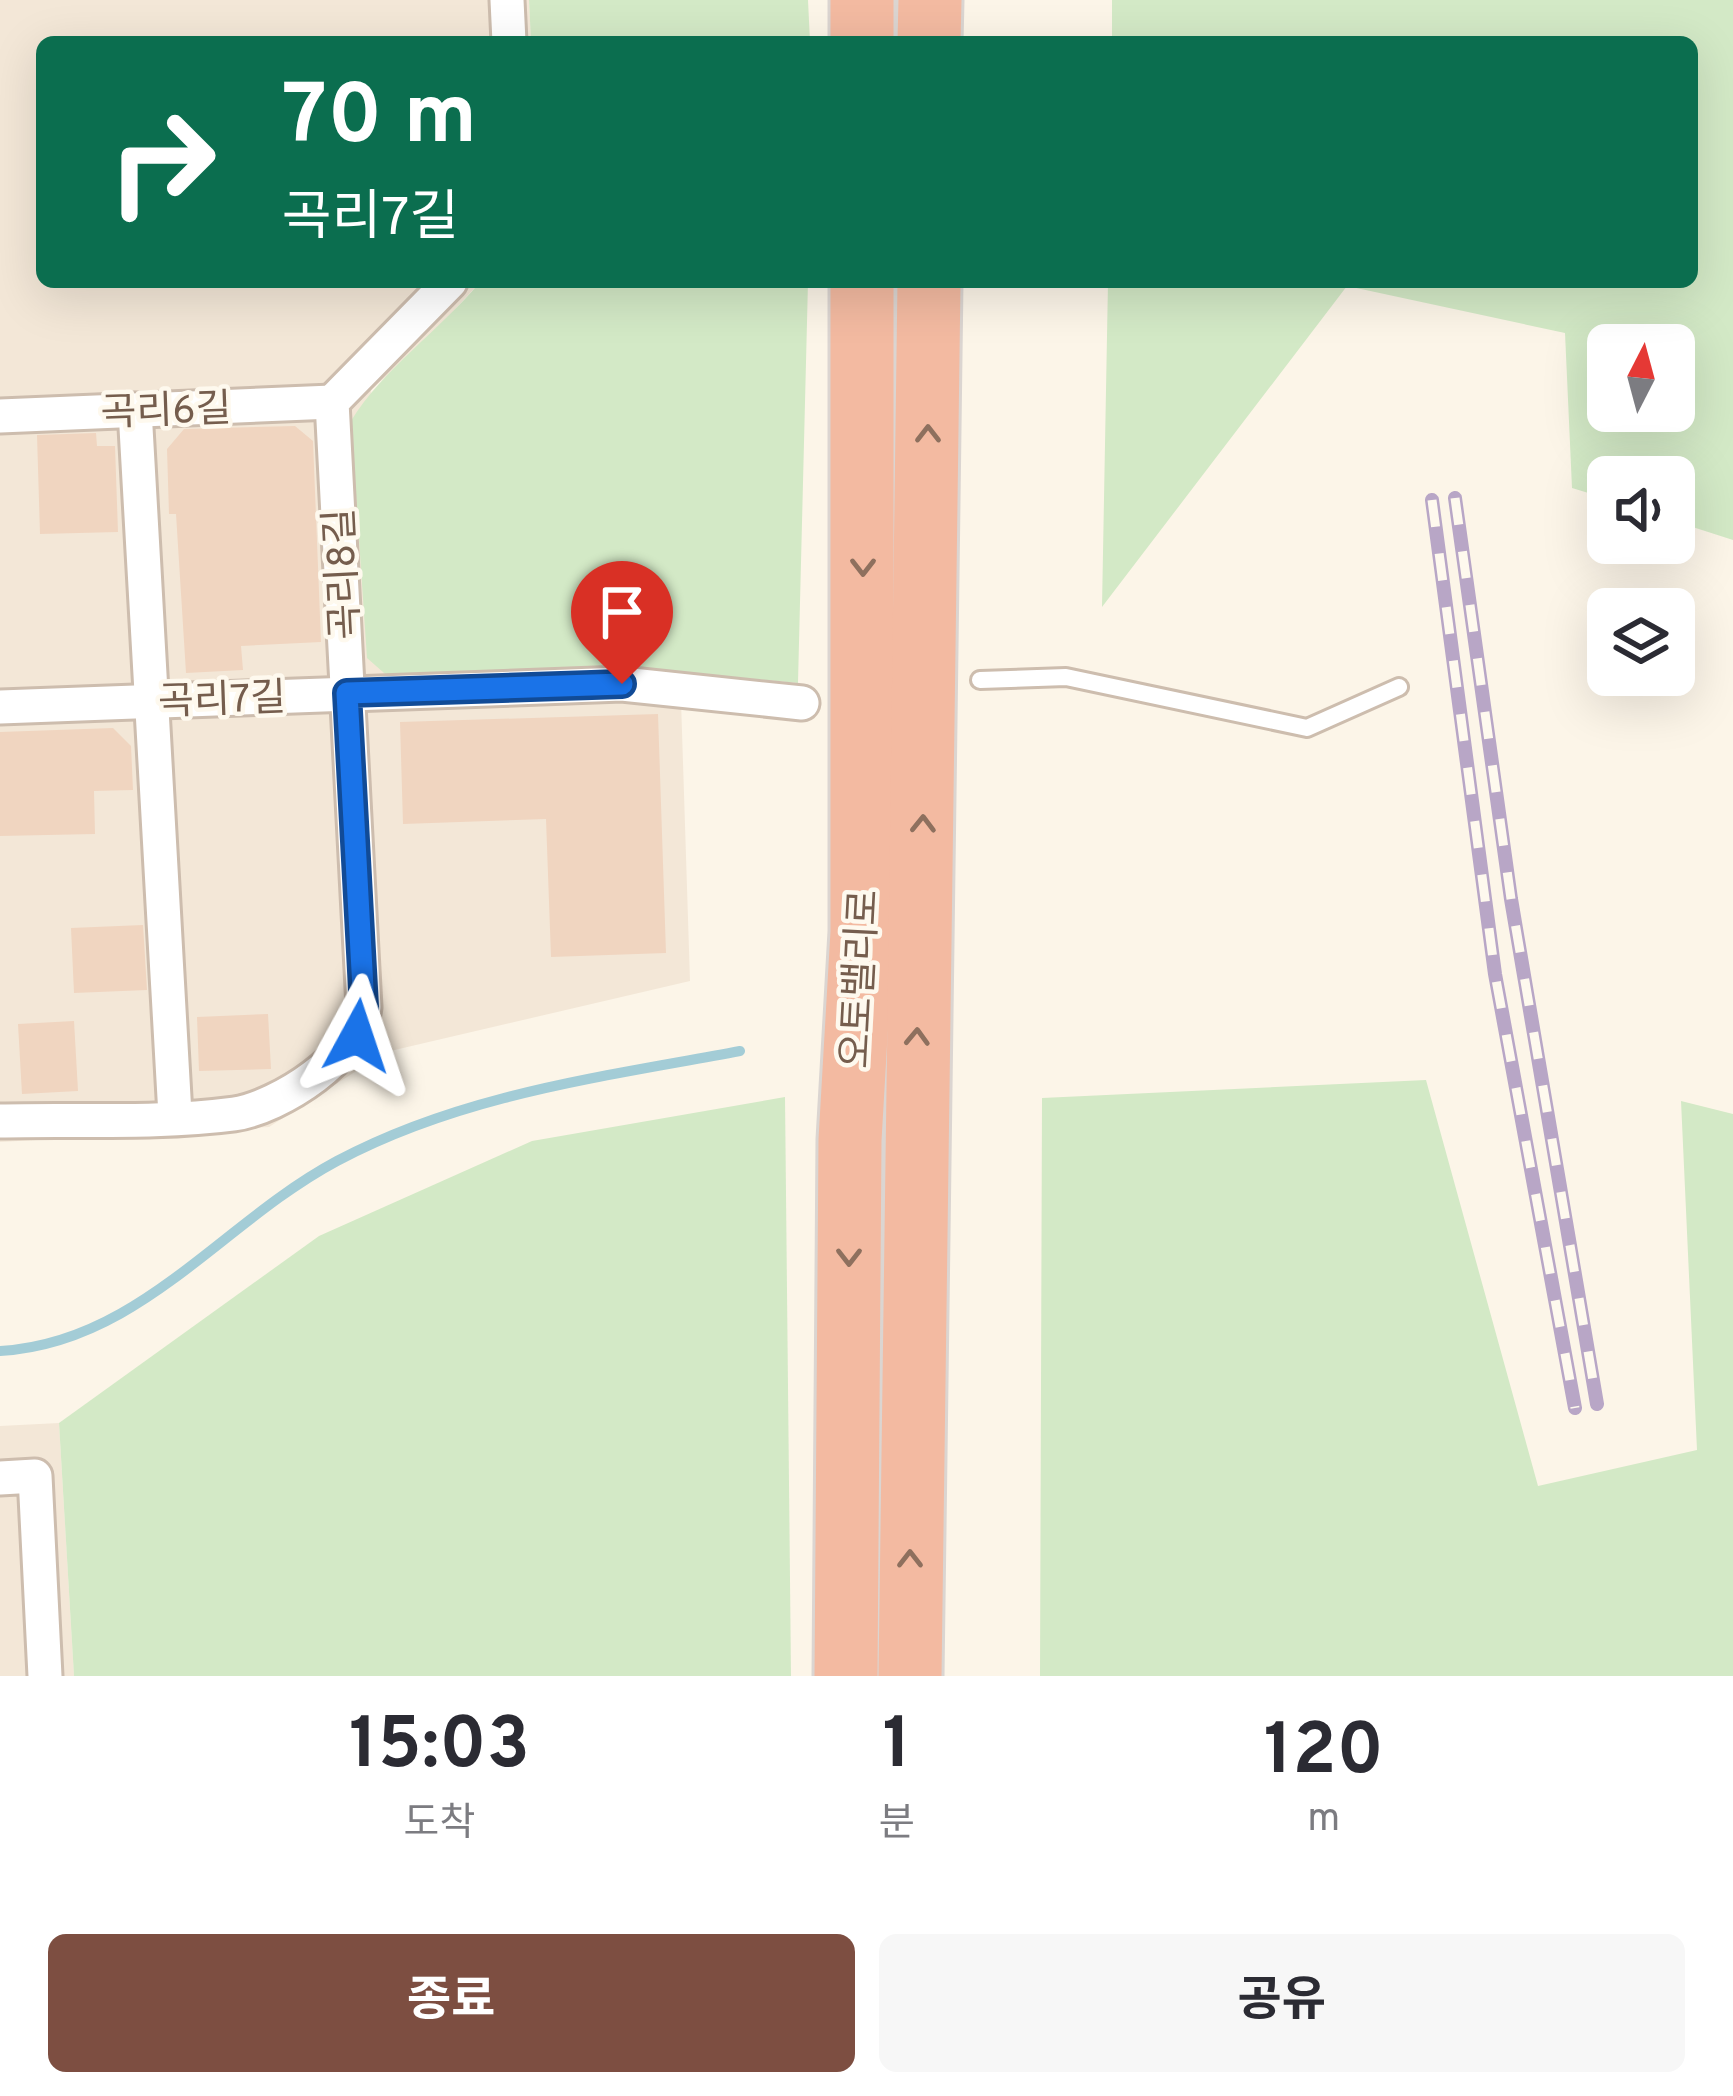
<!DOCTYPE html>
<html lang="ko">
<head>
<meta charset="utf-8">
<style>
  :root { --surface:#fff; --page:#f7f7f7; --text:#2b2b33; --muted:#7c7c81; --accent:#7d4e41 }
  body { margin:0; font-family:Overpass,"Noto Sans KR",sans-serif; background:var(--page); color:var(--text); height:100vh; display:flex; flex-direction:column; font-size:45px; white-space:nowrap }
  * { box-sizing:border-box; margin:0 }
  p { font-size:39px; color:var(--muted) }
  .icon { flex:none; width:66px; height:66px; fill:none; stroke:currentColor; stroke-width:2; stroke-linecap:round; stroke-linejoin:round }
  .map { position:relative; height:1676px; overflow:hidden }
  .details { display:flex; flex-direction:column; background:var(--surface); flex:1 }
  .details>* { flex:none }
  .guide { position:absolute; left:36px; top:36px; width:1662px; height:252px; border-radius:18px; box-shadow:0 12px 48px #0002; background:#0b6e4f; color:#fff; overflow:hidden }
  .needle { width:78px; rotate:6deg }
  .fabs { position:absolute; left:1587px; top:324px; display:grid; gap:24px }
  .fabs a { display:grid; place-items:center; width:108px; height:108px; border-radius:18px; background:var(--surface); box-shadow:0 12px 48px #0002; font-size:60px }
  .pin { position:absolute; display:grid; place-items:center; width:102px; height:102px; color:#fff; margin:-123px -51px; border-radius:50% 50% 50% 0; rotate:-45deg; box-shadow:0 0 12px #0007 }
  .pin .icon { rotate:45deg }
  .me { position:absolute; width:132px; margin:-66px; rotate:5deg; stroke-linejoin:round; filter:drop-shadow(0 0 9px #0008) }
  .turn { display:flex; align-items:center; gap:42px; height:252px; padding:0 48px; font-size:54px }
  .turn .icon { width:156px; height:156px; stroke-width:2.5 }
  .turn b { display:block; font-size:84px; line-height:102px }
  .eta { display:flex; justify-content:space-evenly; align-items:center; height:204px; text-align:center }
  .eta b { font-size:72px; font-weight:700; line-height:84px }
  .action { display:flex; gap:24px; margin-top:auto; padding:24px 48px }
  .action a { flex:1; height:138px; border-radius:18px; background:var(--accent); color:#fff; font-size:48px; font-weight:700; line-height:138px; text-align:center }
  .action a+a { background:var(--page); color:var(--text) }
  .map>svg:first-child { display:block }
  .residential { fill:#f3e7d7 }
  .green { fill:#d3e9c6; fill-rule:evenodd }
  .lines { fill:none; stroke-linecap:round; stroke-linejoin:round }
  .stream { stroke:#a3ccd6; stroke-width:10 }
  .building { fill:#f0d5c0 }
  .lane-casing { stroke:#cdbdae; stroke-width:22 }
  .street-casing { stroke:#cdbdae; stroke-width:39 }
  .highway-casing { stroke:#dbd5d1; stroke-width:69 }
  .lane { stroke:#fff; stroke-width:16 }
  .street { stroke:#fff; stroke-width:33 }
  .highway { stroke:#f3baa1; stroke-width:63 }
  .rail-casing { stroke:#b8a6c6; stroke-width:14 }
  .rail { stroke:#fef9ee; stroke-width:9; stroke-dasharray:27; stroke-linecap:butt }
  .oneway { stroke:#8e705e }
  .route-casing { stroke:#114b97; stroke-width:30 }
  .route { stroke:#1a73e8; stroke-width:21 }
  .labels { text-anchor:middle; stroke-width:9; stroke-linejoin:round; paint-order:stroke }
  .street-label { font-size:39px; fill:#755d4d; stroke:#fef9ee }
</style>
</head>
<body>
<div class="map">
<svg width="1733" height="1676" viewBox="0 0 1733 1676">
  <rect width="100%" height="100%" fill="#fcf5e8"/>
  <g class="residential">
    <polygon points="0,0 529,0 531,42 42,42 42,282 480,282 415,353 371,389 392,680 680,669 690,981 386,1052 269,1127 0,1142"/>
    <polygon points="59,1423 74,1676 0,1676 0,1426"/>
  </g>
  <g class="green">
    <polygon points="529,0 808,0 810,42 531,42"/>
    <path d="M 1112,0 L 1733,0 L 1733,540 L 1674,521 L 1674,477 L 1608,477 L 1608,499 L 1572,488 L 1565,333 L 1347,286 L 1102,607 L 1108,282 L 1692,282 L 1692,42 L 1112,42 ZM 1674,345 L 1674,411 L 1608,411 L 1608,345 Z"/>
    <path d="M 480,282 L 808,282 L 798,683 L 622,667 L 392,680 L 367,658 L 351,421 C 382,370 440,330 480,282 Z"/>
    <polygon points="1426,1080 1538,1486 1697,1450 1681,1101 1733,1114 1733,1676 1040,1676 1042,1098"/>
    <polygon points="785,1097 791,1676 74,1676 59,1423 319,1236 532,1141"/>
  </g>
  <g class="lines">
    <path class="stream" d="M 0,1351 C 139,1343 221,1223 337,1161 C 463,1094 602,1077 740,1051"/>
  </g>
  <g class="building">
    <polygon points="295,426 313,441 321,642 241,646 243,670 186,673 176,514 169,514 167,449 184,429"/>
    <polygon points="96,433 97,446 115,446 118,532 40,534 37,435"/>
    <polygon points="658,714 666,953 551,957 546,819 403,824 400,722"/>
    <polygon points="113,728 131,746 133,790 94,791 95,834 0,836 0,732"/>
    <polygon points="143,925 147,990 74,993 71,928"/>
    <polygon points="268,1014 271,1069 199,1071 197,1017"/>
    <polygon points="74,1021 78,1091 22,1094 18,1024"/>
  </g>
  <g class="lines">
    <g class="lane-casing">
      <polyline id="lane" points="980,680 1066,677 1307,728 1399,687"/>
    </g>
    <g class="street-casing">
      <g id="street">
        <polyline points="507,0 509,42"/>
        <polyline points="135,410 175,1115"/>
        <polyline points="0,416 332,402"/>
        <polyline points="0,707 622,684 802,703"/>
        <path d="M 0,1121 C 76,1119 158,1124 234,1114 C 280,1107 359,1056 364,1007 L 332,402 L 450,282"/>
        <polyline points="0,1478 35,1476 45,1676"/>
      </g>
    </g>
    <g class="highway-casing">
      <g id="highway">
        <polyline points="862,42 862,0"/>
        <polyline points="929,42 930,0"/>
        <polyline points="846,1676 850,1140 862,932 862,282"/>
        <polyline points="910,1676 929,282"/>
      </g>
    </g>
    <use href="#lane" class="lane"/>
    <use href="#street" class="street"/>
    <use href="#highway" class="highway"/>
    <g class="rail-casing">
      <g id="rail">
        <polyline points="1455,498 1511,899 1597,1404"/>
        <polyline points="1432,500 1495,974 1575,1408"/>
      </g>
    </g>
    <use href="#rail" class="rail"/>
  </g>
  <defs><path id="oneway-chevron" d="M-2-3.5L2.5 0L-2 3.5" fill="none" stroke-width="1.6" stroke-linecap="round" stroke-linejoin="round" transform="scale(3)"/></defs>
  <g class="oneway">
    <use href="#oneway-chevron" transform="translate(928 434) rotate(-90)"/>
    <use href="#oneway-chevron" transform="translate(863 567) rotate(90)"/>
    <use href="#oneway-chevron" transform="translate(923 824) rotate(-89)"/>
    <use href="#oneway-chevron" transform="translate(917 1037) rotate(-88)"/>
    <use href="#oneway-chevron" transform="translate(849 1257) rotate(90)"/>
    <use href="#oneway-chevron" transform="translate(910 1559) rotate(-90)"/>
  </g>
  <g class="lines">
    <g class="route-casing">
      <polyline id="route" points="357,1036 364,1007 347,693 622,684"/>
    </g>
    <use href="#route" class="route"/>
  </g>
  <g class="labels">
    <g class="street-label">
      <text transform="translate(166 409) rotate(-2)" y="14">곡리6길</text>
      <text transform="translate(341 574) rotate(-93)" y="14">곡리8길</text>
      <text transform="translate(222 698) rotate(-2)" y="14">곡리7길</text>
      <text transform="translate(858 979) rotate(-87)" y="14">오토밸리로</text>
    </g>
  </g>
</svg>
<div class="fabs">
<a><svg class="needle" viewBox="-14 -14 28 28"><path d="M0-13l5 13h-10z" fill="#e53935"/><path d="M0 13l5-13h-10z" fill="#7c7c81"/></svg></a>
<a><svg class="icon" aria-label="sound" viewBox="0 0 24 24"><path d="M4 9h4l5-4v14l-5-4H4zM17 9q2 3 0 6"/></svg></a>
<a><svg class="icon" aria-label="layers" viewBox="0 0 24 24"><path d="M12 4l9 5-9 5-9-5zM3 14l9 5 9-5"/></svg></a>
</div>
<div class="pin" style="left:622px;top:684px;background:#d93025"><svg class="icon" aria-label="arrive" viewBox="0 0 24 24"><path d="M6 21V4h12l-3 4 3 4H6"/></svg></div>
<svg class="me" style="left:357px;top:1036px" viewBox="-20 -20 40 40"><path d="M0-17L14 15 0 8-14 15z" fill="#1a73e8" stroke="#fff" stroke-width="4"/></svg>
<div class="guide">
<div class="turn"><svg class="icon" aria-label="right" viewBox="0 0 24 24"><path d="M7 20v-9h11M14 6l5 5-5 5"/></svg><div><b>70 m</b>곡리7길</div></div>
</div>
</div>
<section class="details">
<div class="eta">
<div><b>15:03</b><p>도착</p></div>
<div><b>1</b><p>분</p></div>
<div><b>120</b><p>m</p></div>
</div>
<div class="action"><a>종료</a><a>공유</a></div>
</section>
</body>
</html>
